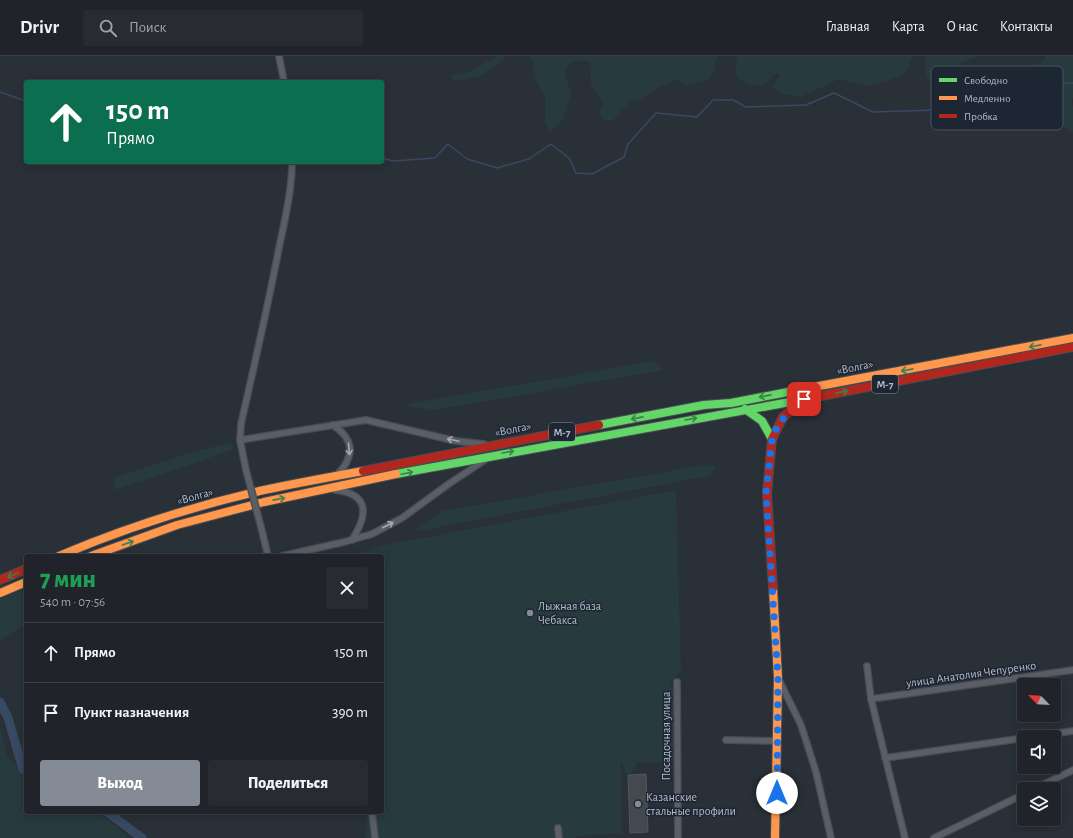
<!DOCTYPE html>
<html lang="ru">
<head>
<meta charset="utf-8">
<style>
  :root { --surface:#20242a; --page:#282c32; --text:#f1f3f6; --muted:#a2a4a8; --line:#3d4147; --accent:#848b96 }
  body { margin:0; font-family:"Alegreya Sans",sans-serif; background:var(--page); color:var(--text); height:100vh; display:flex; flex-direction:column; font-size:15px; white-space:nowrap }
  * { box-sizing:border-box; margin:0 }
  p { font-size:13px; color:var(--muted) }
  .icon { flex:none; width:22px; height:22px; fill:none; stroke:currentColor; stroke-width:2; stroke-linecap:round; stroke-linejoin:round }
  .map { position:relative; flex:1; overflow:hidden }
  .details { position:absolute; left:24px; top:498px; width:360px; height:260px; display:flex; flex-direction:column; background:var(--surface); border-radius:4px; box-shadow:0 2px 10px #0003,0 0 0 1px var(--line) }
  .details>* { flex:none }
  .hud { position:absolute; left:24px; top:24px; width:360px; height:84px; border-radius:4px; box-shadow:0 2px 10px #0003,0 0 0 1px var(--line); background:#0b6e4f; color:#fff; overflow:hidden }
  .needle { width:26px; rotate:295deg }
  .buttons { position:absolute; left:1017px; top:622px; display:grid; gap:8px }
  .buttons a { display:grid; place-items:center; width:44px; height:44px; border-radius:4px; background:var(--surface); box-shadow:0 2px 10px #0003,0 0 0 1px var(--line); font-size:20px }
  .pin { position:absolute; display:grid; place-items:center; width:34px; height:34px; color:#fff; margin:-17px; border-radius:8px; box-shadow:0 2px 6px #0006 }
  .me { position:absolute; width:44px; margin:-22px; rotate:0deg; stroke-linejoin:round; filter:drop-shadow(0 0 3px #0008) }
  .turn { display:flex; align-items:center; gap:14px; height:84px; padding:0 16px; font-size:18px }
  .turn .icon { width:52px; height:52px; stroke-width:2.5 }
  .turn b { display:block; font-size:28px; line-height:34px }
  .round { display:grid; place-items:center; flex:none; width:42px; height:42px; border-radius:4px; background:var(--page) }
  .head { display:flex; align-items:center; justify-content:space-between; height:68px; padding:0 16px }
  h1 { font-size:24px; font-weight:800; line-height:30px; color:#1e9e55 }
  .button { display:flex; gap:8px; margin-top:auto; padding:8px 16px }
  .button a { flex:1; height:46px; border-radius:4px; background:var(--accent); color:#fff; font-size:16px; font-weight:800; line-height:46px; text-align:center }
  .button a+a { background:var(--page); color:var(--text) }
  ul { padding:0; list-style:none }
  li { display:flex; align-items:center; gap:12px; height:60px; padding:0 16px; border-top:1px solid var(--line) }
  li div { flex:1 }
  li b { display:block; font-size:15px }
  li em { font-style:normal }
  header { display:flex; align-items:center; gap:24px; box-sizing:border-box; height:56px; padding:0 20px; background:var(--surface); border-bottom:1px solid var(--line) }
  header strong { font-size:19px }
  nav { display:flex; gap:22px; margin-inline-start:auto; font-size:14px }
  .search { width:280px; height:36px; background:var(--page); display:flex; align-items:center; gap:10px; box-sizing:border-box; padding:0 14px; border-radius:4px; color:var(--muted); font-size:15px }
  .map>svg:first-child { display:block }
  .green { fill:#273a3e }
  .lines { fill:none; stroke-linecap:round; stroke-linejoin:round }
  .stream { stroke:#384963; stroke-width:1.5 }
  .river { stroke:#384963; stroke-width:9 }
  .building { fill:#444950; stroke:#52575f }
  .street-casing { stroke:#484c53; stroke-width:8 }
  .fast-casing { stroke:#484c53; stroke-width:10 }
  .slow-casing { stroke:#484c53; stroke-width:10 }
  .jam-casing { stroke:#484c53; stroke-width:10 }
  .street { stroke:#5a5e66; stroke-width:5.5 }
  .fast { stroke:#63d668; stroke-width:8 }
  .slow { stroke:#ff974d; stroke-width:8 }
  .jam { stroke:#b3261e; stroke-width:8 }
  .street-bridge-casing { stroke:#484c53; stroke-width:8; stroke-linecap:butt }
  .street-bridge { stroke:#5a5e66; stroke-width:5.5 }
  .oneway { stroke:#407e4e }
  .oneway2 { stroke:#a2a9b5 }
  .route { stroke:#1a73e8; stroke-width:7; stroke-dasharray:0 12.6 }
  .poi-dot { fill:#848b96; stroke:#1d2633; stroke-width:1.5 }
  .labels { text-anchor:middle; stroke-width:3; stroke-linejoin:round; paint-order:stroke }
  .shield { fill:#1d2633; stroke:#878f9c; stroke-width:1 }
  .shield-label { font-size:11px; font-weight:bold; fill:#b4bcc9 }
  .street-label { font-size:12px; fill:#b4bcc9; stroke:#1d2633 }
  .poi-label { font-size:12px; fill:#b4bcc9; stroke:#1d2633; text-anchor:start }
  .key { fill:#1d2633; stroke:#4a5360; stroke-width:1 }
  .key-label { font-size:11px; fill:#b4bcc9 }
</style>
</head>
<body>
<header>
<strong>Drivr</strong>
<div class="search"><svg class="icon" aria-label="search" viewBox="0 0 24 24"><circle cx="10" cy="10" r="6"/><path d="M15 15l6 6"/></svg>Поиск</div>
<nav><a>Главная</a><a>Карта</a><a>О нас</a><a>Контакты</a></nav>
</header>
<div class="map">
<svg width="1073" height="782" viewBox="0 0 1073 782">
  <rect width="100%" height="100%" fill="#2a3038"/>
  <g class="green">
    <path d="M 497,0 L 507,0 C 488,17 479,24 453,24 L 451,19 L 469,16 Z"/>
    <path d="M 529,0 L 718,0 C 714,8 715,17 709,24 L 685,29 L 677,23 C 666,30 650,33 643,43 L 630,46 L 613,64 L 603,64 L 599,56 L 603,48 L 591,28 L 590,5 L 572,5 L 564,16 L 571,37 L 563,64 L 550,75 L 545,67 L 545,40 L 534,21 L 534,9 Z"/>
    <path d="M 737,0 L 913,0 L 906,16 L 893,23 L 866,30 L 839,23 L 801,41 L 779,37 L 772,30 L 780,20 L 779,17 C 773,18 772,22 768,25 C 759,33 749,28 739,24 L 735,14 Z"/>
    <polygon points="925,0 981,0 954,9 942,28 932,28 926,18"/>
    <path d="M 1046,0 L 1073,0 L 1073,42 L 1071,46 L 1073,50 L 1073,76 L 1049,60 L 1040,48 L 1024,40 L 1001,32 L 995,23 L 999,12 C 1015,9 1036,18 1046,0 Z"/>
    <polygon points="654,305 664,314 435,354 402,349"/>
    <polygon points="230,387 234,393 161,419 115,434 113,422 196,395"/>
    <polygon points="709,408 716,412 708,420 413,476 443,455"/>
    <polygon points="676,434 681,614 671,626 671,631 675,632 673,667 674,704 670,704 670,706 638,706 632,716 625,718 622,706 621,706 622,777 576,780 576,782 378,782 377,767 374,782 365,782 368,756 382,756 382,500 351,500 380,490"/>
    <polygon points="26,532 26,568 0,584 0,542"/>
    <polygon points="0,670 7,700 26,721 26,756 98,757 130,782 0,782"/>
  </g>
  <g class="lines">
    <g class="stream">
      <polyline points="0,36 26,45"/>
      <polyline points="382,102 393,105 435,102 448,88 467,103 497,112 529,103 551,88 569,102 576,117 592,118 624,101 628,88 656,57 697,61 713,44 733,44 746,51 806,49 834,37 873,56 966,53 1041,28 1073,27"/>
    </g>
    <g class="river">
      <polyline points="0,646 8,662 23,713 26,713"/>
      <polyline points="107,756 142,782"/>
    </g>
  </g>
  <polygon class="building" points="646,718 648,776 630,777 628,719"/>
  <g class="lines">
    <g class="street-casing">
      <g id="street">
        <polyline points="279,0 284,26"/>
        <path d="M 333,369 C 355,384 355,400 337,419"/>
        <polyline points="240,384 366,364 456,385 484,388"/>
        <path d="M 246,414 L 240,384 L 241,368 C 254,311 267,254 278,197 C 284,167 292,136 292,106"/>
        <path d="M 335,434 C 370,438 368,459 352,484"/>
        <polyline points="261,471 268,500"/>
        <polyline points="282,500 344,486 372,478 402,462 450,427 488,402"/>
        <polyline points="867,610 871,643 905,782"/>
        <polyline points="779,624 801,669 816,716 831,782"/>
        <polyline points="677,626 678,782"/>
        <polyline points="871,643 1073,614"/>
        <polyline points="1031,681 1073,675"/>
        <polyline points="726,684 777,685"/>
        <polyline points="885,702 1024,682"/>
        <polyline points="1034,733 1073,714"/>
        <polyline points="372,756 375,782"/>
        <polyline points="558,772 559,782"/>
        <polyline points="934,782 1024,738"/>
      </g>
    </g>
    <g class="fast-casing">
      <g id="fast">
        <polyline points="745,353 762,365 772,383"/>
        <polyline points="599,369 704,349 731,347 814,331"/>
        <polyline points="396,418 801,344"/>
      </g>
    </g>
    <g class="slow-casing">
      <g id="slow">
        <polyline points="814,331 1073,282"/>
        <path d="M 59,500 C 125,472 194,450 264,434 C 297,427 330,421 363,415"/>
        <polyline points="91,500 177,469 264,446 396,418"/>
        <polyline points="773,532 778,622 775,782"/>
        <polyline points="0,537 26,526"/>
      </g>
    </g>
    <g class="jam-casing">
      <g id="jam">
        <polyline points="801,344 1073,291"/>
        <polyline points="363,415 599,369"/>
        <polyline points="0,524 26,513"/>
        <polyline points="773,532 767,437 772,383 783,361 802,345"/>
      </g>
    </g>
    <use href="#street" class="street"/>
    <use href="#fast" class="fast"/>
    <use href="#slow" class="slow"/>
    <use href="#jam" class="jam"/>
    <g class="street-bridge-casing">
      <polyline id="street-bridge" points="246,414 261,471"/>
    </g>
    <use href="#street-bridge" class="street-bridge"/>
  </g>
  <defs><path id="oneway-shaft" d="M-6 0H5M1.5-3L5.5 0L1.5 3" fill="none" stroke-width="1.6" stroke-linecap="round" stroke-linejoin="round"/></defs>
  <g class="oneway">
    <use href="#oneway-shaft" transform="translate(1035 290) rotate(169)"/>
    <use href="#oneway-shaft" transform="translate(907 314) rotate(169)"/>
    <use href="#oneway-shaft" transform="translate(842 336) rotate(-11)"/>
    <use href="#oneway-shaft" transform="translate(765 340) rotate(169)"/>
    <use href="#oneway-shaft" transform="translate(637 362) rotate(169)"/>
    <use href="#oneway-shaft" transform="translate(691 363) rotate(-10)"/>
    <use href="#oneway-shaft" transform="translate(508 396) rotate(-10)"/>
    <use href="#oneway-shaft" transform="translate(407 417) rotate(-12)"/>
    <use href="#oneway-shaft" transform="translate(279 443) rotate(-11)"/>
    <use href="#oneway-shaft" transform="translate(128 487) rotate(-19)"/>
    <use href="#oneway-shaft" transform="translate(13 519) rotate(158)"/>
  </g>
  <g class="oneway2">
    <use href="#oneway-shaft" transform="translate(453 384) rotate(-168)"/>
    <use href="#oneway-shaft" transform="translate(349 393) rotate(85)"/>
    <use href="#oneway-shaft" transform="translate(388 469) rotate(-27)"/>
  </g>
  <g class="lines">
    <polyline class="route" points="777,737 778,622 766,437 772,383 777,371 793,350 804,343"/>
  </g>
  <g class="poi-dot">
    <circle cx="530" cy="557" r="4"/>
    <circle cx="638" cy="748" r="4"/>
  </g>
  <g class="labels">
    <g class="shield">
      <rect x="872" y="319" width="26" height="18" rx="3"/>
      <rect x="549" y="367" width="26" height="18" rx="3"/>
    </g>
    <g class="shield-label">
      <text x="885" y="332">М-7</text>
      <text x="562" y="380">М-7</text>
    </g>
    <g class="street-label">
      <text transform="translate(855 311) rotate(-11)" y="4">«Волга»</text>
      <text transform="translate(513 373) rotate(-11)" y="4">«Волга»</text>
      <text transform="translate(195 440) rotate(-15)" y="4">«Волга»</text>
      <text transform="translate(971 618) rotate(-8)" y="4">улица Анатолия Чепуренко</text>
      <text transform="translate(666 680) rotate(-90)" y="4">Посадочная улица</text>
    </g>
    <g class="poi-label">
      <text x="538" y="554">Лыжная база<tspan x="538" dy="14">Чебакса</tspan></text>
      <text x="646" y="745">Казанские<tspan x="646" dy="14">стальные профили</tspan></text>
    </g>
  </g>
  <rect x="931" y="10" width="132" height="64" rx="6" class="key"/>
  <rect x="939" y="22" width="18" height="4" fill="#63d668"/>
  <rect x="939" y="40" width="18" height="4" fill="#ff974d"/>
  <rect x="939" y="58" width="18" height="4" fill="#b3261e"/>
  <g class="key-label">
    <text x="964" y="28">Свободно</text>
    <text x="964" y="46">Медленно</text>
    <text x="964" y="64">Пробка</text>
  </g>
</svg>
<div class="buttons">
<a><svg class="needle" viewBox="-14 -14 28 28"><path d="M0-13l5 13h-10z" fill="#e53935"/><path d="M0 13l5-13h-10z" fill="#a2a4a8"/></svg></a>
<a><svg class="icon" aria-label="sound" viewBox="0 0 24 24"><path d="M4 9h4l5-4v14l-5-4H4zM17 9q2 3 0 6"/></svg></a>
<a><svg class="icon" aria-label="layers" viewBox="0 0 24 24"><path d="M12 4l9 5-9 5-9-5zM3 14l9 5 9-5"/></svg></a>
</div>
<div class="pin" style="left:804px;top:343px;background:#d93025"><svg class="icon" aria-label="arrive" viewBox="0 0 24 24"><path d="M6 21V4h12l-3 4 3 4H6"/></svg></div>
<svg class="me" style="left:777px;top:737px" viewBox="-20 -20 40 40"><circle r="19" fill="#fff"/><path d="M0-13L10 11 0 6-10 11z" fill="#1a73e8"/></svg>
<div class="hud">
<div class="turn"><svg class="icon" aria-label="ahead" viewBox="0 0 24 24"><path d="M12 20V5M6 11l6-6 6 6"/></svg><div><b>150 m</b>Прямо</div></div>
</div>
<section class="details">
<div class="head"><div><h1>7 мин</h1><p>540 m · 07:56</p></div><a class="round"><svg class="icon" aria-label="close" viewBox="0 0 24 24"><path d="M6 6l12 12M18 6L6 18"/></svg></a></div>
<ul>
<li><svg class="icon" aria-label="ahead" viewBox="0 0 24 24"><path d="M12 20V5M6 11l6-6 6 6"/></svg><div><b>Прямо</b></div><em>150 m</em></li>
<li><svg class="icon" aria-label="arrive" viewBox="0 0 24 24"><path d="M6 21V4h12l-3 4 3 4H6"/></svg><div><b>Пункт назначения</b></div><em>390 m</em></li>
</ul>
<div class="button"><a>Выход</a><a>Поделиться</a></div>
</section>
</div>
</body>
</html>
